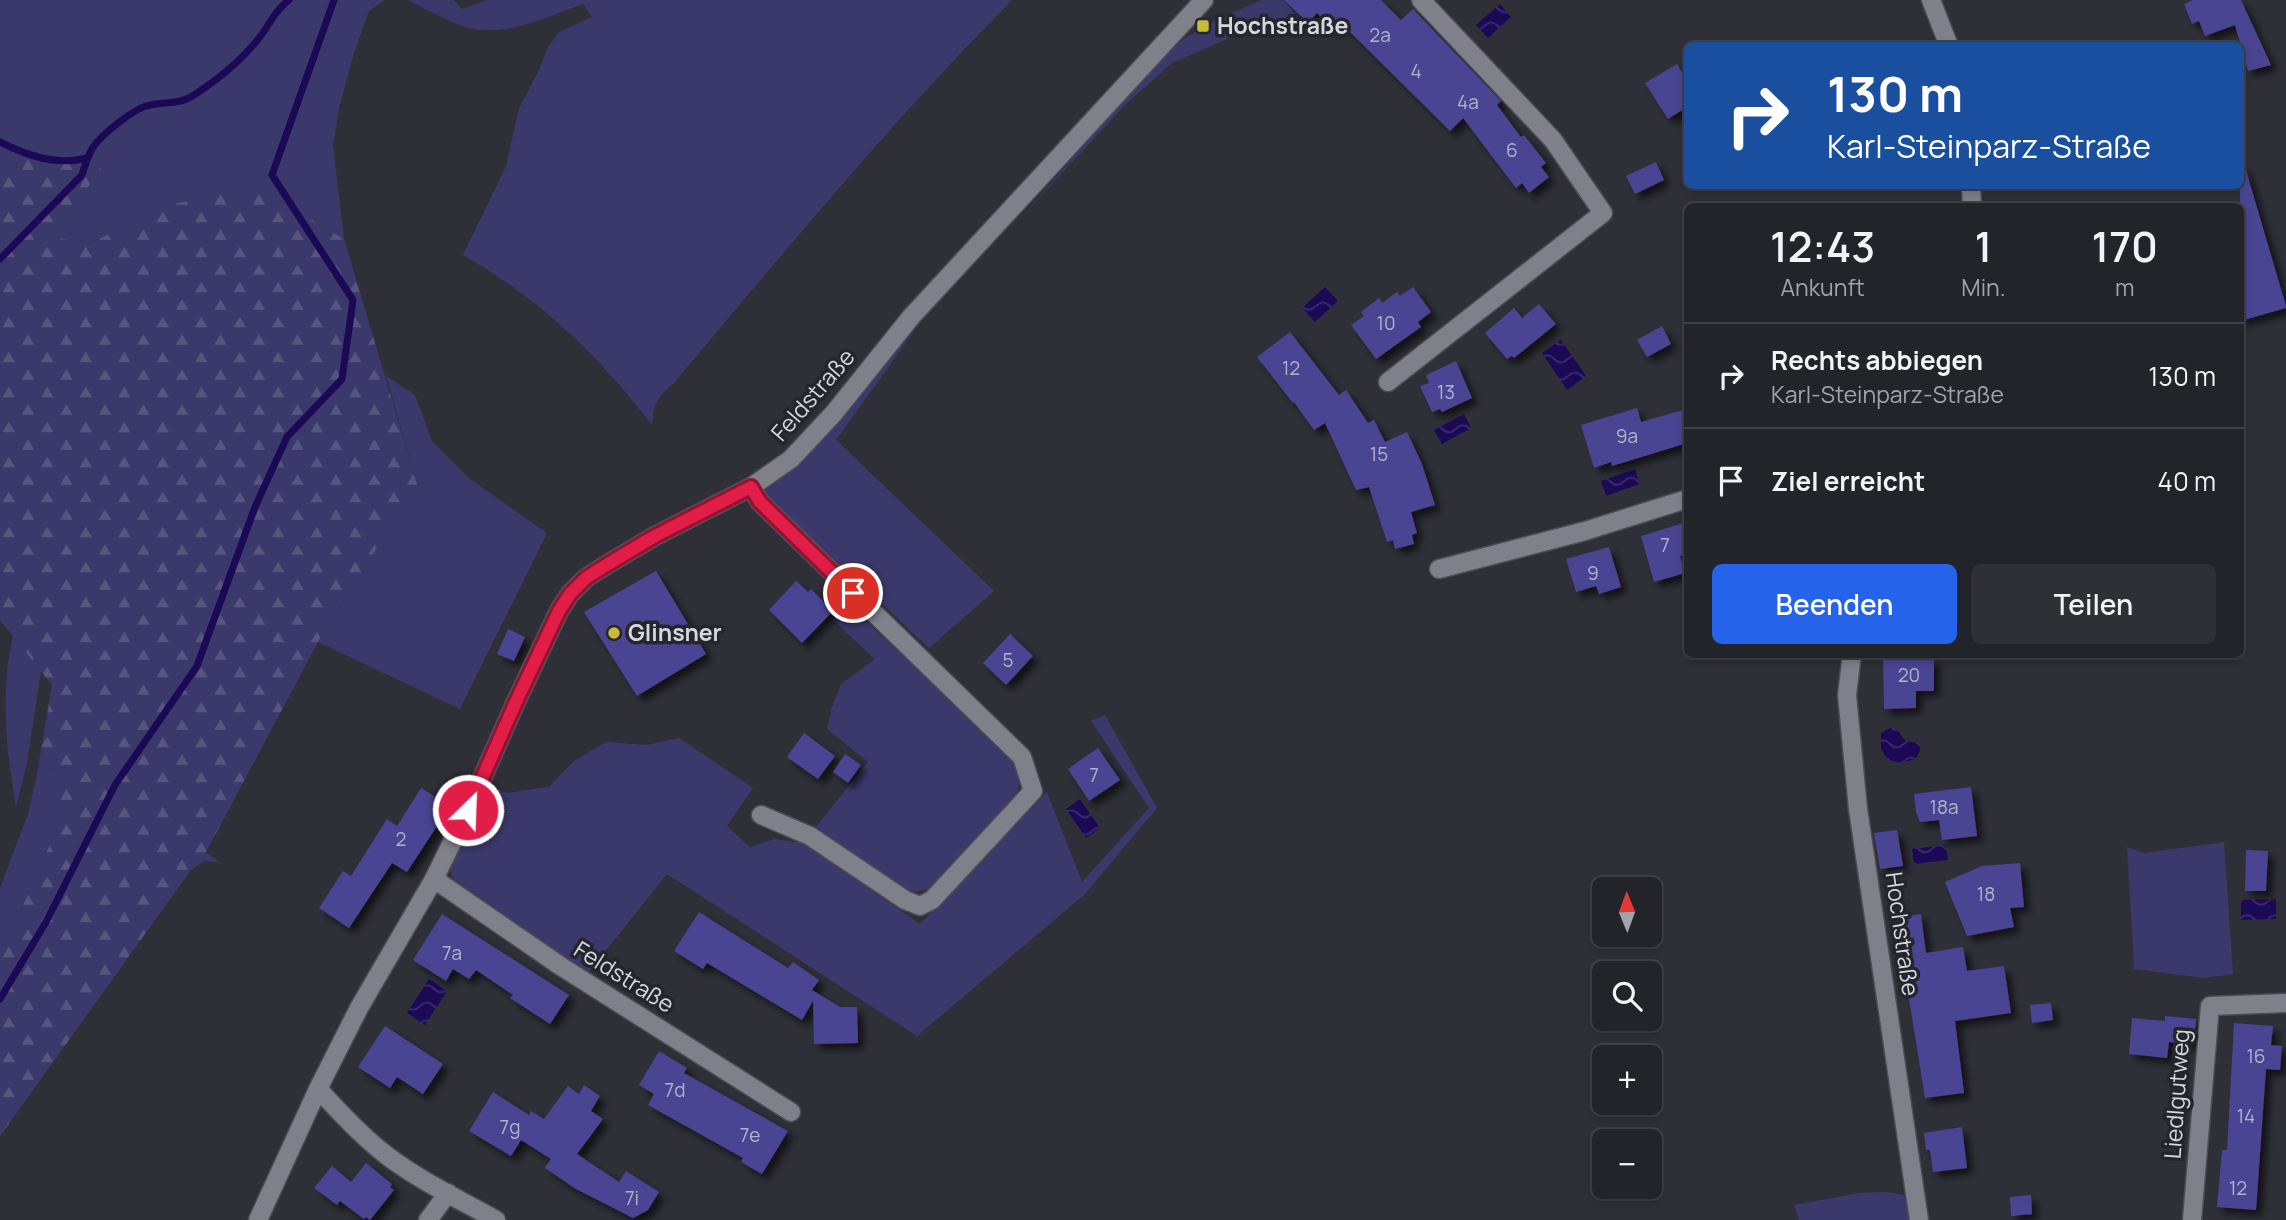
<!DOCTYPE html>
<html lang="de">
<head>
<meta charset="utf-8">
<style>
  :root { --surface:#23232a; --page:#2f2f36; --text:#f1f3f6; --muted:#a3a4a8; --line:#404047; --accent:#2563eb }
  body { margin:0; font-family:Manrope,sans-serif; background:var(--page); color:var(--text); height:100vh; display:flex; flex-direction:column; font-size:26px; white-space:nowrap }
  * { box-sizing:border-box; margin:0 }
  p { font-size:23px; color:var(--muted) }
  .icon { flex:none; width:38px; height:38px; fill:none; stroke:currentColor; stroke-width:2; stroke-linecap:round; stroke-linejoin:round }
  .map { position:relative; flex:1; overflow:hidden }
  .details { position:absolute; left:1684px; top:203px; width:560px; height:455px; display:flex; flex-direction:column; background:var(--surface); border-radius:10px; box-shadow:0 4px 10px #0003,0 0 0 2px var(--line) }
  .details>* { flex:none }
  .guide { position:absolute; left:1684px; top:42px; width:560px; height:147px; border-radius:10px; box-shadow:0 4px 10px #0003,0 0 0 2px var(--line); background:#1a4fa0; color:#fff; overflow:hidden }
  .needle { width:46px; rotate:359deg }
  .controls { position:absolute; left:1592px; top:877px; display:grid; gap:14px }
  .controls a { display:grid; place-items:center; width:70px; height:70px; border-radius:10px; background:var(--surface); box-shadow:0 4px 10px #0003,0 0 0 2px var(--line); font-size:35px }
  .pin { position:absolute; display:grid; place-items:center; width:60px; height:60px; color:#fff; margin:-30px; border:4px solid #fff; border-radius:50%; box-shadow:0 2px 7px #0007 }
  .me { position:absolute; width:77px; margin:-38px; rotate:24deg; stroke-linejoin:round; filter:drop-shadow(0 0 5px #0008) }
  .turn { display:flex; align-items:center; gap:24px; height:147px; padding:0 28px; font-size:32px }
  .turn .icon { width:91px; height:91px; stroke-width:2.5 }
  .turn b { display:block; font-size:49px; line-height:60px }
  .eta { display:flex; justify-content:space-evenly; align-items:center; height:119px; text-align:center }
  .eta b { font-size:42px; font-weight:600; line-height:49px }
  .cta { display:flex; gap:14px; margin-top:auto; padding:14px 28px }
  .cta a { flex:1; height:80px; border-radius:10px; background:var(--accent); color:#fff; font-size:28px; font-weight:600; line-height:80px; text-align:center }
  .cta a+a { background:var(--page); color:var(--text) }
  ul { padding:0; list-style:none }
  li { display:flex; align-items:center; gap:21px; height:105px; padding:0 28px; border-top:2px solid var(--line) }
  li div { flex:1 }
  li b { display:block; font-size:26px }
  li em { font-style:normal }
  .map>svg:first-child { display:block }
  .grass { fill:#3b396b }
  .forest { fill:url(#forest-firs) }
  .water { fill:url(#water-waves) }
  .lines { fill:none; stroke-linecap:round; stroke-linejoin:round }
  .stream { stroke:#1c0956; stroke-width:7 }
  .building { fill:#4a4492; filter:url(#shadow) }
  .street-casing { stroke:#4c4c54; stroke-width:21 }
  .street { stroke:#7f808a; stroke-width:18 }
  .route-casing { stroke:#92132f; stroke-width:18 }
  .route { stroke:#e11d48; stroke-width:12 }
  .poi-dot { fill:#c9bb3a; stroke:#25252e; stroke-width:2.5 }
  .labels { text-anchor:middle; stroke-width:7; stroke-linejoin:round; paint-order:stroke }
  .number-label { font-size:19px; fill:#b3b2ca }
  .poi-label { font-size:23px; font-weight:bold; fill:#d6d6dc; stroke:#25252e; text-anchor:start }
  .street-label { font-size:23px; fill:#d6d6dc; stroke:#25252e }
</style>
</head>
<body>
<div class="map">
<svg width="2286" height="1220" viewBox="0 0 2286 1220">
  <defs>
    <pattern id="forest-firs" width="22" height="20" patternUnits="userSpaceOnUse" patternTransform="scale(1.75)"><rect width="22" height="20" fill="#3b396b"/><path d="M5 1l3.5 6h-7zM16 11l3.5 6h-7z" fill="#575580"/></pattern>
    <pattern id="water-waves" width="16" height="10" patternUnits="userSpaceOnUse" patternTransform="scale(1.75)"><rect width="16" height="10" fill="#1c0956"/><path d="M0 5q4-4 8 0t8 0" fill="none" stroke="#3c2c6e"/></pattern>
    <filter id="shadow"><feDropShadow dx="6" dy="6" stdDeviation="3.5" flood-color="#0009"/></filter>
  </defs>
  <rect width="100%" height="100%" fill="#2f2f38"/>
  <g class="grass">
    <polygon points="0,0 385,0 369,11 354,53 339,108 333,146 344,239 255,186 173,204 84,246 54,236 0,153"/>
    <path d="M 408,0 L 454,0 L 462,9 L 487,0 L 1012,0 C 892,121 784,252 674,383 C 657,397 654,403 652,425 C 598,355 540,299 463,255 L 506,166 L 519,108 L 538,72 L 548,47 L 559,32 L 592,17 L 583,4 C 546,17 502,40 462,26 C 444,19 425,9 408,0 Z"/>
    <polygon points="1262,0 1283,0 1304,23 1275,22 1236,35 1172,63 1125,105 1023,215 1158,61 1185,38 1218,19"/>
    <polygon points="918,326 836,440 994,591 929,648 763,492 800,462 835,427"/>
    <polygon points="386,376 415,395 432,441 470,479 547,533 460,709 318,642 417,484"/>
    <path d="M 840,597 L 1006,752 C 1016,767 1022,777 1017,796 L 928,889 L 908,893 L 815,828 L 868,762 L 827,729 L 832,707 L 841,684 L 875,659 L 833,620 Z"/>
    <path d="M 13,636 L 41,671 L 27,763 L 16,807 C 6,749 0,693 13,636 Z"/>
    <polygon points="1105,715 1157,808 1084,895 917,1036 667,874 588,973 457,887 451,874 450,863 491,786 507,793 549,787 573,762 606,742 646,745 679,738 753,788 727,826 750,847 774,839 804,843 920,924 1047,792 1082,882 1149,808 1091,721"/>
    <polygon points="68,767 55,833 0,957 0,888 28,814 37,774"/>
    <polygon points="2224,842 2233,974 2204,978 2134,969 2127,847 2144,853"/>
    <polygon points="1886,1192 1904,1195 1913,1220 1799,1220 1794,1205 1859,1193"/>
  </g>
  <polygon class="forest" points="0,153 101,168 55,236 84,246 173,204 255,186 344,239 417,484 318,642 206,852 219,862 204,861 191,870 0,1136 0,957 55,833 67,767 37,774 52,685 0,620"/>
  <g class="water">
    <polygon points="1500,4 1511,17 1488,38 1476,25"/>
    <polygon points="1325,287 1338,301 1315,322 1302,308"/>
    <polygon points="1561,340 1586,376 1567,390 1542,353"/>
    <polygon points="1464,414 1471,428 1442,444 1434,430"/>
    <polygon points="1635,469 1640,484 1606,496 1601,481"/>
    <polygon points="1890,728 1896,729 1905,740 1920,744 1920,750 1916,759 1901,763 1888,760 1881,749 1881,733"/>
    <polygon points="1080,799 1100,828 1086,838 1066,809"/>
    <polygon points="1946,845 1948,860 1914,864 1912,849"/>
    <polygon points="2276,899 2276,919 2241,920 2241,900"/>
    <polygon points="429,979 447,991 425,1025 407,1013"/>
  </g>
  <g class="lines">
    <g class="stream">
      <path d="M 0,142 C 28,156 56,166 87,158"/>
      <path d="M 0,259 L 82,175 C 86,163 89,150 98,141 C 108,130 133,110 146,106 C 161,101 175,105 189,98 C 214,83 241,61 259,38 C 269,26 275,10 289,0"/>
      <polyline points="0,999 46,922 115,785 197,666 255,507 287,437 342,379 353,300 272,175 334,0"/>
    </g>
  </g>
  <g class="building">
    <polygon points="1284,0 1381,0 1401,20 1413,9 1501,101 1497,105 1521,137 1524,135 1546,163 1541,167 1549,177 1529,193 1522,183 1516,188 1463,118 1450,131 1342,24 1335,31 1317,13 1308,23"/>
    <polygon points="2193,0 2241,0 2271,65 2248,71 2235,25 2205,36 2199,21 2192,24 2184,4"/>
    <polygon points="1677,64 1687,81 1687,107 1668,119 1645,83"/>
    <polygon points="1656,162 1664,180 1635,194 1626,176"/>
    <polygon points="2240,167 2245,167 2286,306 2286,308 2240,321"/>
    <polygon points="1413,287 1431,312 1418,322 1421,327 1376,359 1351,325 1364,316 1361,312 1379,298 1382,303 1397,292 1400,296"/>
    <polygon points="1539,304 1556,324 1514,358 1512,356 1507,359 1485,333 1514,308 1522,318"/>
    <polygon points="1662,326 1671,344 1647,357 1637,340"/>
    <polygon points="1290,332 1339,395 1346,390 1368,423 1374,420 1385,442 1407,432 1422,464 1435,505 1411,512 1417,533 1412,535 1414,544 1395,549 1393,540 1387,542 1369,487 1356,490 1325,423 1314,430 1294,402 1293,403 1257,357"/>
    <polygon points="1456,361 1472,398 1442,412 1440,409 1432,412 1420,386 1429,383 1426,375"/>
    <polygon points="1637,408 1641,422 1687,409 1687,443 1612,466 1611,462 1594,468 1581,425"/>
    <polygon points="1687,522 1687,554 1680,556 1685,573 1654,582 1641,536"/>
    <polygon points="1609,547 1621,587 1599,594 1596,586 1576,592 1566,559"/>
    <polygon points="656,571 706,654 637,696 584,612"/>
    <polygon points="796,581 808,592 811,589 833,611 802,643 769,610"/>
    <polygon points="508,629 525,637 514,661 497,654"/>
    <polygon points="1010,634 1033,656 1006,685 983,663"/>
    <polygon points="1883,654 1905,654 1905,659 1934,658 1934,691 1916,691 1916,708 1884,709"/>
    <polygon points="804,733 835,756 818,779 787,757"/>
    <polygon points="1098,748 1120,780 1089,801 1068,769"/>
    <polygon points="845,754 861,765 848,783 833,772"/>
    <polygon points="1971,787 1977,836 1942,840 1939,820 1920,822 1916,812 1914,794"/>
    <polygon points="421,788 450,806 407,872 392,863 349,928 319,908 343,871 351,876 387,819 397,826"/>
    <polygon points="1897,830 1903,866 1880,869 1874,833"/>
    <polygon points="2246,850 2268,851 2266,891 2245,891"/>
    <polygon points="2020,863 2024,907 2010,908 2014,927 1967,936 1945,882 1982,866"/>
    <polygon points="699,912 788,968 793,962 819,980 812,990 840,1007 857,1007 858,1043 814,1044 813,1001 802,1020 707,963 703,969 674,951"/>
    <polygon points="442,914 569,995 550,1024 510,998 513,995 476,970 469,979 453,969 446,981 413,960"/>
    <polygon points="1921,914 1926,953 1963,947 1967,971 2004,966 2011,1013 1955,1021 1964,1093 1925,1098 1896,918"/>
    <polygon points="2051,1003 2053,1020 2032,1023 2030,1005"/>
    <polygon points="2165,1016 2196,1019 2194,1044 2169,1042 2167,1058 2129,1054 2132,1018 2165,1021"/>
    <polygon points="2234,1023 2273,1026 2271,1045 2282,1046 2280,1070 2266,1069 2256,1210 2217,1207 2222,1150 2227,1150"/>
    <polygon points="385,1026 443,1064 423,1094 397,1077 390,1088 358,1067"/>
    <polygon points="659,1051 687,1068 684,1073 788,1131 762,1174 741,1162 743,1158 648,1105 654,1094 639,1085"/>
    <polygon points="584,1085 600,1096 591,1111 603,1119 577,1154 619,1182 626,1171 659,1192 648,1210 633,1218 576,1189 545,1168 551,1159 521,1140 511,1156 469,1131 493,1092 529,1115 531,1111 544,1119 568,1086 579,1094"/>
    <polygon points="1962,1127 1967,1168 1933,1172 1930,1150 1926,1150 1924,1133"/>
    <polygon points="366,1163 392,1184 390,1187 394,1190 370,1220 366,1217 364,1219 340,1201 337,1205 314,1188 332,1166 351,1182"/>
    <polygon points="2031,1195 2032,1214 2011,1216 2010,1197"/>
  </g>
  <g class="lines">
    <g class="street-casing">
      <g id="street">
        <polyline points="1931,0 1949,46"/>
        <polyline points="1971,186 1972,206"/>
        <polyline points="1388,382 1603,213 1553,140 1421,0"/>
        <polyline points="751,487 760,502 1022,757 1033,791 932,900 920,906 905,900 810,836 761,815"/>
        <polyline points="1439,569 1585,531 1687,499"/>
        <polyline points="1852,654 1847,695 1858,809 1919,1220"/>
        <polyline points="434,879 562,967 791,1112"/>
        <path d="M 318,1089 C 338,1110 357,1132 380,1150 C 412,1177 459,1199 496,1220"/>
        <polyline points="258,1220 318,1089 359,1008 434,879 468,810 515,704 559,611 570,594 586,578 608,564 655,536 751,487 791,459 834,413 911,317 1204,0"/>
        <polyline points="428,1220 448,1193"/>
        <polyline points="2192,1220 2210,1006 2286,1003"/>
      </g>
    </g>
    <use href="#street" class="street"/>
  </g>
  <g class="lines">
    <g class="route-casing">
      <polyline id="route" points="468,810 515,704 559,611 570,594 586,578 608,564 655,536 751,487 760,502 853,593"/>
    </g>
    <use href="#route" class="route"/>
  </g>
  <g class="poi-dot">
    <rect x="1196" y="19" width="14" height="14" rx="3.5"/>
    <circle cx="614" cy="633" r="7"/>
  </g>
  <g class="labels">
    <g class="number-label">
      <text x="1380" y="42">2a</text>
      <text x="1416" y="78">4</text>
      <text x="1468" y="109">4a</text>
      <text x="1512" y="157">6</text>
      <text x="1386" y="330">10</text>
      <text x="1291" y="375">12</text>
      <text x="1446" y="399">13</text>
      <text x="1627" y="443">9a</text>
      <text x="1379" y="461">15</text>
      <text x="1665" y="552">7</text>
      <text x="1593" y="580">9</text>
      <text x="1008" y="667">5</text>
      <text x="1909" y="682">20</text>
      <text x="1094" y="782">7</text>
      <text x="1944" y="814">18a</text>
      <text x="401" y="846">2</text>
      <text x="1986" y="901">18</text>
      <text x="452" y="960">7a</text>
      <text x="2256" y="1063">16</text>
      <text x="675" y="1097">7d</text>
      <text x="2246" y="1123">14</text>
      <text x="510" y="1134">7g</text>
      <text x="750" y="1142">7e</text>
      <text x="2238" y="1195">12</text>
      <text x="632" y="1205">7i</text>
    </g>
    <g class="poi-label">
      <text x="1217" y="34">Hochstraße</text>
      <text x="628" y="641">Glinsner</text>
    </g>
    <g class="street-label">
      <text transform="translate(813 395) rotate(-49)" y="8">Feldstraße</text>
      <text transform="translate(1902 934) rotate(82)" y="8">Hochstraße</text>
      <text transform="translate(624 977) rotate(32)" y="8">Feldstraße</text>
      <text transform="translate(2177 1094) rotate(-86)" y="8">Liedlgutweg</text>
    </g>
  </g>
</svg>
<div class="controls">
<a><svg class="needle" viewBox="-14 -14 28 28"><path d="M0-13l5 13h-10z" fill="#e53935"/><path d="M0 13l5-13h-10z" fill="#a3a4a8"/></svg></a>
<a><svg class="icon" aria-label="search" viewBox="0 0 24 24"><circle cx="10" cy="10" r="6"/><path d="M15 15l6 6"/></svg></a>
<a>+</a>
<a>−</a>
</div>
<div class="pin" style="left:853px;top:593px;background:#d93025"><svg class="icon" aria-label="arrive" viewBox="0 0 24 24"><path d="M6 21V4h12l-3 4 3 4H6"/></svg></div>
<svg class="me" style="left:468px;top:810px" viewBox="-20 -20 40 40"><circle r="17" fill="#e11d48" stroke="#fff" stroke-width="3"/><path d="M0-11L8 9 0 5-8 9z" fill="#fff"/></svg>
<div class="guide">
<div class="turn"><svg class="icon" aria-label="right" viewBox="0 0 24 24"><path d="M7 20v-9h11M14 6l5 5-5 5"/></svg><div><b>130 m</b>Karl-Steinparz-Straße</div></div>
</div>
<section class="details">
<div class="eta">
<div><b>12:43</b><p>Ankunft</p></div>
<div><b>1</b><p>Min.</p></div>
<div><b>170</b><p>m</p></div>
</div>
<ul>
<li><svg class="icon" aria-label="right" viewBox="0 0 24 24"><path d="M7 20v-9h11M14 6l5 5-5 5"/></svg><div><b>Rechts abbiegen</b><p>Karl-Steinparz-Straße</p></div><em>130 m</em></li>
<li><svg class="icon" aria-label="arrive" viewBox="0 0 24 24"><path d="M6 21V4h12l-3 4 3 4H6"/></svg><div><b>Ziel erreicht</b></div><em>40 m</em></li>
</ul>
<div class="cta"><a>Beenden</a><a>Teilen</a></div>
</section>
</div>
</body>
</html>
